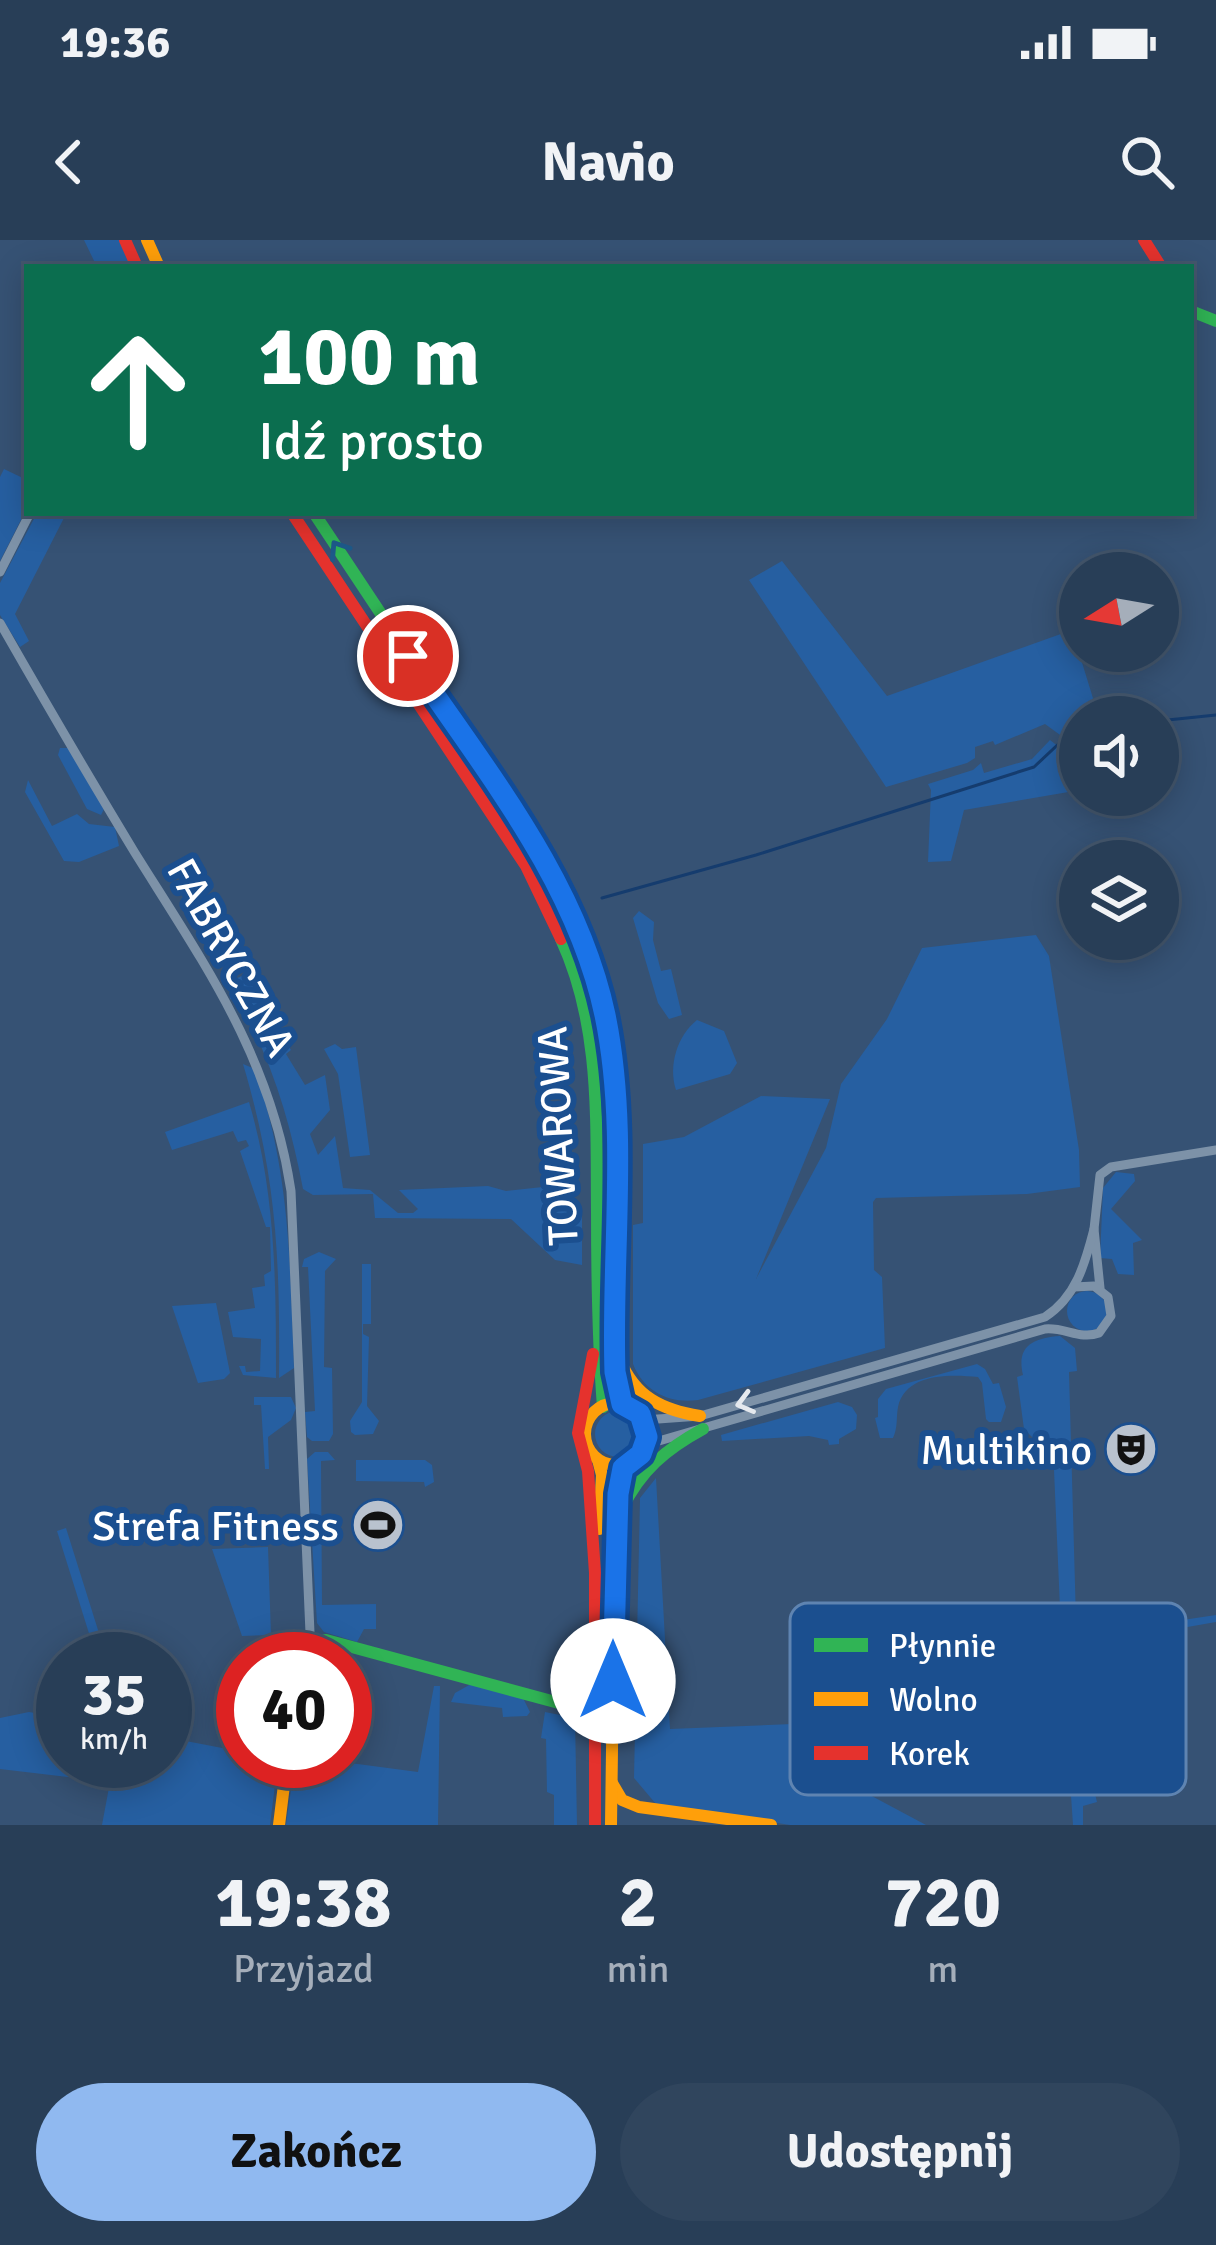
<!DOCTYPE html>
<html lang="pl">
<head>
<meta charset="utf-8">
<style>
  :root { --surface:#283e57; --page:#30455d; --text:#f1f3f6; --muted:#a5aeba; --line:#44576d; --accent:#90b9f0 }
  body { margin:0; font-family:Signika,sans-serif; background:var(--page); color:var(--text); height:100vh; display:flex; flex-direction:column; font-size:45px; white-space:nowrap }
  * { box-sizing:border-box; margin:0 }
  p { font-size:39px; color:var(--muted) }
  .icon { flex:none; width:66px; height:66px; fill:none; stroke:currentColor; stroke-width:2; stroke-linecap:round; stroke-linejoin:round }
  .map { position:relative; height:1585px; overflow:hidden }
  .details { display:flex; flex-direction:column; background:var(--surface); flex:1 }
  .details>* { flex:none }
  .banner { position:absolute; left:24px; top:24px; width:1170px; height:252px; border-radius:0px; box-shadow:0 6px 30px #0003,0 0 0 3px var(--line); background:#0b6e4f; color:#fff; overflow:hidden }
  .needle { width:78px; rotate:259deg }
  .buttons { position:absolute; left:1059px; top:312px; display:grid; gap:24px }
  .buttons a { display:grid; place-items:center; width:120px; height:120px; border-radius:50%; background:var(--surface); box-shadow:0 6px 30px #0003,0 0 0 3px var(--line); font-size:60px }
  .speed { position:absolute; left:36px; top:1392px; display:flex; gap:24px; font-size:60px; font-weight:700; text-align:center }
  .speed>* { display:grid; place-content:center; width:156px; height:156px; border-radius:50%; background:var(--surface); box-shadow:0 6px 30px #0003,0 0 0 3px var(--line); line-height:1 }
  .speed small { font-size:30px; font-weight:400 }
  .speed .limit { border:18px solid #d22; background:#fff; color:#111 }
  .pin { position:absolute; display:grid; place-items:center; width:102px; height:102px; color:#fff; margin:-51px; border:6px solid #fff; border-radius:50%; box-shadow:0 3px 12px #0007 }
  .me { position:absolute; width:132px; margin:-66px; rotate:0deg; stroke-linejoin:round; filter:drop-shadow(0 0 9px #0008) }
  .turn { display:flex; align-items:center; gap:42px; height:252px; padding:0 36px; font-size:54px }
  .turn .icon { width:156px; height:156px; stroke-width:2.5 }
  .turn b { display:block; font-size:84px; line-height:102px }
  .eta { display:flex; justify-content:space-evenly; align-items:center; height:204px; text-align:center }
  .eta b { font-size:72px; font-weight:800; line-height:84px }
  .cta { display:flex; gap:24px; margin-top:auto; padding:24px 36px }
  .cta a { flex:1; height:138px; border-radius:72px; background:var(--accent); color:#111; font-size:48px; font-weight:800; line-height:138px; text-align:center }
  .cta a+a { background:var(--page); color:var(--text) }
  .status { display:flex; justify-content:space-between; align-items:center; height:84px; padding:0 60px; background:var(--surface); direction:ltr }
  .status svg { height:33px; fill:currentColor }
  header { display:flex; justify-content:space-between; align-items:center; height:156px; padding:0 36px; background:var(--surface); font-size:54px; font-weight:800 }
  .map>svg:first-child { display:block }
  .green { fill:#265fa1 }
  .lines { fill:none; stroke-linecap:round; stroke-linejoin:round }
  .stream { stroke:#153c6e; stroke-width:3 }
  .street { stroke:#7d92a8; stroke-width:9 }
  .fast { stroke:#30b455; stroke-width:12 }
  .slow { stroke:#ff9f0a; stroke-width:12 }
  .jam { stroke:#e5322d; stroke-width:12 }
  .oneway { stroke:#1d5989 }
  .oneway2 { stroke:#e5e9ee }
  .route-casing { stroke:#114b97; stroke-width:30 }
  .route { stroke:#1a73e8; stroke-width:21 }
  .labels { text-anchor:middle; stroke-width:12; stroke-linejoin:round; paint-order:stroke }
  .street-label { font-size:42px; fill:#fff; stroke:#1b4f8f }
  .poi-label { font-size:42px; fill:#fff; stroke:#1b4f8f; text-anchor:end }
  .key { fill:#1b4f8f; stroke:#5f84b1; stroke-width:3 }
  .key-label { font-size:33px; fill:#fff }
</style>
</head>
<body>
<div class="status"><b>19:36</b><svg viewBox="0 0 49 12"><path d="M0 12V9h3v3zM5 12V6h3v6zM10 12V3h3v9zM15 12V0h3v12zM26 1h20v11H26zM47 4h2v5h-2z"/></svg></div>
<header><svg class="icon" aria-label="back" viewBox="0 0 24 24"><path d="M15 5l-7 7 7 7"/></svg>Navio<svg class="icon" aria-label="search" viewBox="0 0 24 24"><circle cx="10" cy="10" r="6"/><path d="M15 15l6 6"/></svg></header>
<div class="map">
<svg width="1216" height="1585" viewBox="0 0 1216 1585">
  <rect width="100%" height="100%" fill="#365274"/>
  <g class="green">
    <polygon points="84,0 120,0 132,27 97,27"/>
    <polygon points="4,229 27,240 27,268 0,321 0,237"/>
    <polygon points="37,273 66,274 15,374 29,401 20,407 0,375 0,343"/>
    <polygon points="782,321 887,456 1072,390 1096,468 1095,477 1080,477 1080,496 1067,500 1045,484 995,505 993,501 975,507 975,518 967,523 886,547 749,340"/>
    <path d="M 410,440 L 469,516 L 540,624 L 581,714 L 597,769 L 610,853 L 612,1144 L 604,1143 C 604,982 622,814 553,664 C 516,585 458,512 410,440 Z"/>
    <polygon points="1050,500 1064,511 1080,501 1080,550 964,570 951,621 928,622 931,550 928,544 973,530 981,523 984,533 1032,519"/>
    <polygon points="60,508 68,508 104,569 101,575 87,569 58,515"/>
    <polygon points="28,540 52,586 77,574 89,584 115,587 119,606 79,622 64,621 25,552"/>
    <polygon points="639,671 654,682 653,700 661,731 671,729 682,775 669,779 658,763 633,678"/>
    <path d="M 1036,695 L 1049,716 L 1079,910 L 1080,947 L 1027,954 L 876,958 L 873,962 L 874,1030 L 882,1037 L 885,1108 L 698,1160 C 670,1164 644,1152 633,1124 L 633,985 L 643,983 L 643,904 L 684,897 L 761,856 L 830,859 L 756,1039 L 826,908 L 841,844 L 887,779 L 922,708 Z"/>
    <path d="M 246,734 L 291,810 L 286,814 L 305,845 L 325,835 L 330,870 L 310,894 L 318,915 L 335,896 L 343,948 L 370,950 L 398,973 L 413,973 L 418,969 L 399,950 L 488,946 L 506,951 L 552,946 L 582,976 L 582,1025 L 555,1020 L 511,979 L 375,978 L 373,954 L 313,955 L 303,949 C 290,880 271,818 236,757 L 230,759 L 233,740 Z"/>
    <path d="M 697,780 L 724,791 L 737,823 L 730,834 L 676,850 C 668,826 677,796 697,780 Z"/>
    <polygon points="335,804 342,809 356,807 370,915 350,917 338,834 324,809"/>
    <path d="M 243,824 L 255,829 C 290,932 290,1020 294,1128 L 279,1138 C 280,1020 277,938 243,824 Z"/>
    <path d="M 249,862 C 276,953 276,1044 276,1138 L 243,1135 L 239,1126 L 245,1126 L 246,1132 L 260,1131 L 261,1099 L 233,1097 L 228,1072 L 255,1068 L 252,1048 L 265,1046 L 264,1035 L 271,1031 L 270,987 L 266,987 L 240,911 L 249,906 L 246,900 L 238,902 L 233,891 L 172,910 L 165,892 Z"/>
    <polygon points="1116,932 1134,934 1135,941 1111,969 1142,1000 1133,1003 1134,1035 1118,1034 1112,1019 1100,1018 1103,948"/>
    <polygon points="319,1012 336,1019 325,1031 324,1127 332,1128 333,1194 329,1201 312,1201 307,1197 305,1172 315,1171 308,1027 302,1027 304,1019"/>
    <polygon points="362,1024 371,1024 371,1084 363,1084 363,1094 369,1097 367,1166 379,1181 373,1194 355,1195 351,1192 350,1181 362,1162"/>
    <circle cx="1087" cy="1071" r="20"/>
    <polygon points="216,1063 230,1133 224,1139 198,1143 172,1066"/>
    <path d="M 1060,1096 L 1075,1108 L 1077,1131 L 1069,1132 L 1076,1380 L 1146,1378 L 1146,1381 L 1061,1391 L 1054,1230 L 1048,1229 L 1043,1208 L 1024,1189 L 1017,1137 L 1023,1135 C 1016,1106 1033,1098 1060,1096 Z"/>
    <path d="M 977,1124 L 985,1129 L 993,1144 L 999,1143 L 1006,1167 L 1001,1182 L 989,1182 L 986,1179 L 982,1143 L 978,1137 C 950,1134 905,1133 898,1167 C 896,1179 898,1187 893,1198 L 880,1198 L 875,1178 L 878,1177 L 878,1159 L 886,1149 Z"/>
    <polygon points="254,1157 291,1157 296,1168 291,1180 268,1197 269,1229 265,1229 261,1165 254,1165"/>
    <polygon points="838,1162 852,1167 857,1175 856,1189 839,1199 839,1204 829,1205 828,1200 809,1196 722,1201 721,1195"/>
    <circle cx="618" cy="1194" r="23"/>
    <polygon points="315,1212 328,1212 335,1220 321,1221 322,1365 376,1364 376,1389 364,1389 357,1402 324,1392 317,1383 307,1219"/>
    <polygon points="356,1220 425,1220 432,1225 434,1242 425,1247 424,1242 356,1241"/>
    <polygon points="656,1238 670,1489 866,1481 867,1507 851,1509 853,1546 926,1585 790,1585 656,1564 634,1538 640,1258"/>
    <polygon points="66,1288 98,1390 113,1419 97,1419 57,1291"/>
    <polygon points="268,1307 271,1395 242,1396 212,1309"/>
    <polygon points="1216,1375 1216,1382 1079,1406 1067,1403 1062,1398"/>
    <polygon points="1078,1416 1086,1518 1097,1562 1083,1566 1083,1585 1073,1585 1062,1423"/>
    <polygon points="471,1444 523,1458 530,1472 527,1476 503,1477 502,1468 451,1462 455,1453"/>
    <polygon points="434,1446 440,1446 438,1585 286,1585 295,1521 335,1521 418,1532"/>
    <polygon points="29,1472 63,1478 63,1521 165,1521 165,1497 243,1512 243,1521 278,1521 270,1585 102,1585 110,1542 0,1529 0,1478"/>
    <polygon points="545,1472 575,1478 577,1585 554,1585 554,1555 547,1552 546,1499 541,1498"/>
  </g>
  <g class="lines">
    <g class="stream">
      <polyline points="1158,481 1216,475"/>
      <polyline points="602,658 756,615 1034,527 1067,496 1080,493"/>
    </g>
    <g class="street">
      <polyline points="0,332 30,273"/>
      <path d="M 0,383 C 44,460 89,537 135,613 C 205,725 271,817 291,951 L 310,1393 L 315,1403"/>
      <polyline points="1100,1048 1094,989 1100,935 1111,927 1216,910"/>
      <path d="M 644,1180 L 700,1176 L 1045,1077 C 1076,1057 1085,1024 1094,989"/>
      <path d="M 645,1205 L 1045,1089 C 1065,1087 1080,1100 1099,1093 L 1111,1076 L 1108,1057 L 1094,1046 L 1074,1047"/>
    </g>
    <g class="fast">
      <polyline points="1191,71 1216,81"/>
      <path d="M 314,273 L 541,615 C 598,727 614,815 615,940"/>
      <path d="M 561,699 C 601,785 596,880 597,972 C 597,1038 598,1102 603,1167"/>
      <path d="M 622,1269 C 640,1231 666,1209 703,1189"/>
      <polyline points="310,1419 315,1403 326,1400 596,1473"/>
    </g>
    <g class="slow">
      <polyline points="147,0 159,27"/>
      <path d="M 620,1120 C 635,1157 662,1170 700,1176"/>
      <circle cx="616" cy="1194" r="31"/>
      <polyline points="598,1220 602,1235 599,1289"/>
      <polyline points="612,1543 622,1560 639,1567 771,1585"/>
      <polyline points="279,1585 287,1521"/>
      <polyline points="611,1585 615,1287 625,1224"/>
    </g>
    <g class="jam">
      <polyline points="125,0 137,27"/>
      <polyline points="1144,0 1161,27"/>
      <polyline points="292,273 526,626 561,699"/>
      <polyline points="615,940 614,1110 622,1164"/>
      <polyline points="593,1114 578,1193 588,1231 595,1333 595,1585"/>
    </g>
  </g>
  <defs><path id="oneway-chevron" d="M-2-3.5L2.5 0L-2 3.5" fill="none" stroke-width="1.6" stroke-linecap="round" stroke-linejoin="round" transform="scale(3)"/></defs>
  <use class="oneway" href="#oneway-chevron" transform="translate(338 309) rotate(-123)"/>
  <use class="oneway2" href="#oneway-chevron" transform="translate(745 1163) rotate(165)"/>
  <g class="lines">
    <g class="route-casing">
      <path id="route" d="M 408,416 C 483,528 576,639 605,775 C 629,891 611,1014 615,1132 L 622,1164 L 640,1174 L 647,1197 L 641,1214 L 623,1228 L 618,1254 L 613,1441"/>
    </g>
    <use href="#route" class="route"/>
  </g>
  <defs>
    <g id="theatre-disc" transform="scale(2.7)"><circle r="9.5" fill="#b9c2ce" stroke="#1b4f8f"/><path d="M-5-5.5Q0-4 5-5.5V0Q5 5 0 6Q-5 5-5 0ZM-3.3-2.5H-1v1.5H-3.3ZM1-2.5H3.3v1.5H1ZM-2.8 1Q0 5.5 2.8 1Z" fill="#111"/></g>
    <g id="stadium-disc" transform="scale(2.7)"><circle r="9.5" fill="#b9c2ce" stroke="#1b4f8f"/><path d="M0-5a6.5 5 0 1 0 0 10a6.5 5 0 1 0 0-10ZM-3.5-1.8h7v3.6h-7Z" fill="#111"/></g>
  </defs>
  <g fill-rule="evenodd">
    <use href="#theatre-disc" x="1131" y="1209"/>
    <use href="#stadium-disc" x="378" y="1285"/>
  </g>
  <g class="labels">
    <g class="street-label">
      <text transform="translate(232 717) rotate(61)" y="15">FABRYCZNA</text>
      <text transform="translate(557 896) rotate(-93)" y="15">TOWAROWA</text>
    </g>
    <g class="poi-label">
      <text x="1092" y="1224">Multikino</text>
      <text x="339" y="1300">Strefa Fitness</text>
    </g>
  </g>
  <rect x="790" y="1363" width="396" height="192" rx="18" class="key"/>
  <rect x="814" y="1398" width="54" height="14" fill="#30b455"/>
  <rect x="814" y="1452" width="54" height="14" fill="#ff9f0a"/>
  <rect x="814" y="1506" width="54" height="14" fill="#e5322d"/>
  <g class="key-label">
    <text x="889" y="1417">Płynnie</text>
    <text x="889" y="1471">Wolno</text>
    <text x="889" y="1525">Korek</text>
  </g>
</svg>
<div class="buttons">
<a><svg class="needle" viewBox="-14 -14 28 28"><path d="M0-13l5 13h-10z" fill="#e53935"/><path d="M0 13l5-13h-10z" fill="#a5aeba"/></svg></a>
<a><svg class="icon" aria-label="sound" viewBox="0 0 24 24"><path d="M4 9h4l5-4v14l-5-4H4zM17 9q2 3 0 6"/></svg></a>
<a><svg class="icon" aria-label="layers" viewBox="0 0 24 24"><path d="M12 4l9 5-9 5-9-5zM3 14l9 5 9-5"/></svg></a>
</div>
<div class="speed"><div>35<small>km/h</small></div><div class="limit">40</div></div>
<div class="pin" style="left:408px;top:416px;background:#d93025"><svg class="icon" aria-label="arrive" viewBox="0 0 24 24"><path d="M6 21V4h12l-3 4 3 4H6"/></svg></div>
<svg class="me" style="left:613px;top:1441px" viewBox="-20 -20 40 40"><circle r="19" fill="#fff"/><path d="M0-13L10 11 0 6-10 11z" fill="#1a73e8"/></svg>
<div class="banner">
<div class="turn"><svg class="icon" aria-label="ahead" viewBox="0 0 24 24"><path d="M12 20V5M6 11l6-6 6 6"/></svg><div><b>100 m</b>Idź prosto</div></div>
</div>
</div>
<section class="details">
<div class="eta">
<div><b>19:38</b><p>Przyjazd</p></div>
<div><b>2</b><p>min</p></div>
<div><b>720</b><p>m</p></div>
</div>
<div class="cta"><a>Zakończ</a><a>Udostępnij</a></div>
</section>
</body>
</html>
